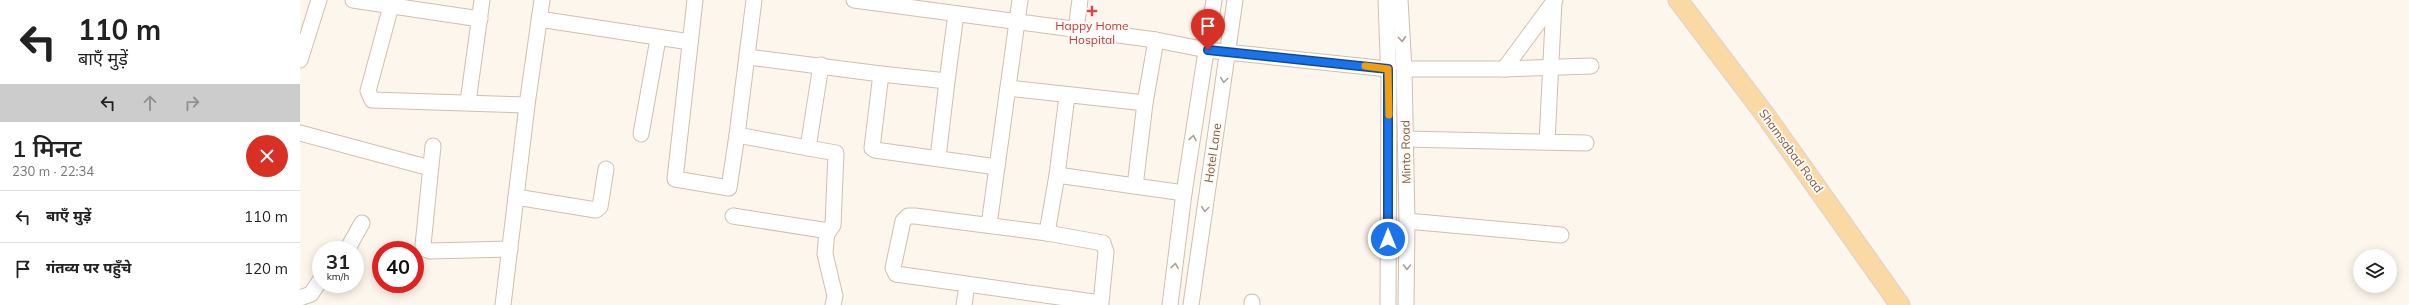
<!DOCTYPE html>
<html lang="hi">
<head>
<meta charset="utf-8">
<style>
  :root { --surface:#fff; --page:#f6f6f6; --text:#222; --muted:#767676; --line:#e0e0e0 }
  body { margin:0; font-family:Mulish,"Noto Sans Devanagari",sans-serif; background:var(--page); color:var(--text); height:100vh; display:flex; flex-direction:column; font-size:15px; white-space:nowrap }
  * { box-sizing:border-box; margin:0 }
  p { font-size:13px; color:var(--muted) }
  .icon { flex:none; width:22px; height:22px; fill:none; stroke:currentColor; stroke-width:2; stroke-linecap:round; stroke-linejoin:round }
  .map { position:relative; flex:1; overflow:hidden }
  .side { display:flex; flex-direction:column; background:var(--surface); width:300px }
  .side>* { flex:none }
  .banner { background:#fff; color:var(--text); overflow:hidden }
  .tools { position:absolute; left:2053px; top:249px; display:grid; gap:8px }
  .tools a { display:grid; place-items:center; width:44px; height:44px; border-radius:50%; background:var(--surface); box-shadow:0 2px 10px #0003; font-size:20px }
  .speed { position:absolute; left:12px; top:241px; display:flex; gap:8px; font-size:20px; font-weight:700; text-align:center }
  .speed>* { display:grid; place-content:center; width:52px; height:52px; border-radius:50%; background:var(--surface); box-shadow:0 2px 10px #0003; line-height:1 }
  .speed small { font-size:10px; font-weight:400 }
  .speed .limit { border:6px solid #d22; background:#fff; color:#111 }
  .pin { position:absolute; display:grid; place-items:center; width:34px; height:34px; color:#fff; margin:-41px -17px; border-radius:50% 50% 50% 0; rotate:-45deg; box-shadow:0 0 4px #0007 }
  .pin .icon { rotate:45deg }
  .me { position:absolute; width:44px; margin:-22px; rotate:0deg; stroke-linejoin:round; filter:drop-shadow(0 0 3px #0008) }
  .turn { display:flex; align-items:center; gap:14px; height:84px; padding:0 12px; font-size:18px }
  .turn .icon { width:52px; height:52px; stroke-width:2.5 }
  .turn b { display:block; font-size:28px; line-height:34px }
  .lanes { display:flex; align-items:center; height:38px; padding:0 12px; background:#0003; justify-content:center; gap:20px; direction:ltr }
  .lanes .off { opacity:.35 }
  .round { display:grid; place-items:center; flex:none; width:42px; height:42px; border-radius:21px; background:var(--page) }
  .overview { display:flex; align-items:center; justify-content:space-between; height:68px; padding:0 12px }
  h1 { font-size:24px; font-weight:600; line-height:30px }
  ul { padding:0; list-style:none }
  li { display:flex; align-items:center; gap:12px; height:52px; padding:0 12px; border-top:1px solid var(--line) }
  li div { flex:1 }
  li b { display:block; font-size:15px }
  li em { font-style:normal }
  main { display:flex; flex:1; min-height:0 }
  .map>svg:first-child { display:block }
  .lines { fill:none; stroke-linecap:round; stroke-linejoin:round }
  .minor-casing { stroke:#d1beb0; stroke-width:17 }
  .major-casing { stroke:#dad1cd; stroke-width:21 }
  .minor { stroke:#fff; stroke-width:15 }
  .major { stroke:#fbd9a5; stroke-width:19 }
  .oneway { stroke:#af9d94 }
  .route-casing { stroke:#114b97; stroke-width:10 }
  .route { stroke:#1a73e8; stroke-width:7 }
  .slow { stroke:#f59e0b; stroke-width:7 }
  .health-dot { fill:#e0444e; stroke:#fffaf3; stroke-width:1.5 }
  .labels { text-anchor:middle; stroke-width:4; stroke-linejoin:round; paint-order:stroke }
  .health-label { font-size:12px; fill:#be3a42; stroke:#fffaf3 }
  .street-label { font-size:12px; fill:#7a5c4d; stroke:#fffaf3 }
</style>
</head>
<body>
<main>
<section class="side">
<div class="banner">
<div class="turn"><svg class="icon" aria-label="left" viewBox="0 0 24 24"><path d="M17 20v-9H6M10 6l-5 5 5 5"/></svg><div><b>110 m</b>बाएँ मुड़ें</div></div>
<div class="lanes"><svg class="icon" aria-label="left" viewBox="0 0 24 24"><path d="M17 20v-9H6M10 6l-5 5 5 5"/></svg><svg class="icon off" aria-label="ahead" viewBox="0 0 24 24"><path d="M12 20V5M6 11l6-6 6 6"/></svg><svg class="icon off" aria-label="right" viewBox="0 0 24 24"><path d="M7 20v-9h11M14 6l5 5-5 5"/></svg></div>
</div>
<div class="overview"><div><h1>1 मिनट</h1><p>230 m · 22:34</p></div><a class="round" style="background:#d93025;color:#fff"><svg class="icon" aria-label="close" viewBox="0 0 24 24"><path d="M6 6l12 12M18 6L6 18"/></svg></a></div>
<ul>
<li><svg class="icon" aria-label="left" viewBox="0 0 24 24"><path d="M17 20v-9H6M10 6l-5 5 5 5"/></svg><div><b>बाएँ मुड़ें</b></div><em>110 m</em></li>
<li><svg class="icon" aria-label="arrive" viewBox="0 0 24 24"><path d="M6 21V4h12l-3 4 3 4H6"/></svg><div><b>गंतव्य पर पहुँचे</b></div><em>120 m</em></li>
</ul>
</section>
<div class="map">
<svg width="2109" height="305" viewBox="0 0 2109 305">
  <rect width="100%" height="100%" fill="#fdf6ec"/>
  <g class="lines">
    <g class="minor-casing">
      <g id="minor">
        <polyline points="53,0 180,19"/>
        <polyline points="395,0 375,179 429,188 437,135"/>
        <polyline points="554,0 856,40 907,50 1088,69"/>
        <polyline points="1086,0 1089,82 1088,305"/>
        <polyline points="1100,0 1104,69 1107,221 1106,305"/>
        <polyline points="91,6 68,91 72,100 227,105"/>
        <polyline points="656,14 647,81 581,74 572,148 575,150 697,167"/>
        <polyline points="239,19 390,42"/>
        <polyline points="776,29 780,0"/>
        <polyline points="448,57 581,74"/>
        <polyline points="0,60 19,0"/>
        <polyline points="1104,69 1204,69 1291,66"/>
        <polyline points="1204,69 1255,0"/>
        <polyline points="708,88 845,103 856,40"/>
        <polyline points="168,102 182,0"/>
        <polyline points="0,133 130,168"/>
        <polyline points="341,134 358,39"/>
        <polyline points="1105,139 1286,143"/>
        <polyline points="1247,142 1254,1"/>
        <polyline points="133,146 123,245 125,249 130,251 210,249"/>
        <polyline points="508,148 521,65"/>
        <polyline points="638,158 647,81"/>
        <polyline points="757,175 884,193"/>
        <polyline points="835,186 845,103"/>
        <polyline points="216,197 296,210 300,207 306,169"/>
        <polyline points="433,216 529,231 533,225 536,153 437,135 454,0"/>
        <polyline points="1107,221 1261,235"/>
        <polyline points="689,225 720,0"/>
        <polyline points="527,230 525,254 535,296 533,305"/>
        <polyline points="747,233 757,175 767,96"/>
        <polyline points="47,250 62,223"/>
        <polyline points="0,298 11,294 21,279"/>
        <polyline points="203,305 227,105 242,0"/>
        <polyline points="664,305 667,285"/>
        <polyline points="800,305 801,303 806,252 803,243 747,233 615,216 608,216 603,221 593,268 596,274 801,303"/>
        <polyline points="870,305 884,193 914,0"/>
        <polyline points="891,305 935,0"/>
        <polyline points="952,305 952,302"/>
      </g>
    </g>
    <g class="major-casing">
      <polyline id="major" points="1378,0 1466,116 1600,305"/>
    </g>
    <use href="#minor" class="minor"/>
    <use href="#major" class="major"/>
  </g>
  <defs><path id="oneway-chevron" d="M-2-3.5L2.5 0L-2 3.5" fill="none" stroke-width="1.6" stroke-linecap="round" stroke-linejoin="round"/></defs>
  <g class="oneway">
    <use href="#oneway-chevron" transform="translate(1102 39) rotate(86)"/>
    <use href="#oneway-chevron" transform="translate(924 80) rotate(98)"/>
    <use href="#oneway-chevron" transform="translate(893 138) rotate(-81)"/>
    <use href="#oneway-chevron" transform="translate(905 209) rotate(98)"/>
    <use href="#oneway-chevron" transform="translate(875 266) rotate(-83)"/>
    <use href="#oneway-chevron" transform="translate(1107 267) rotate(91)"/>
  </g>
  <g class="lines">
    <g class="route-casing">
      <polyline id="route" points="908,50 1088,69 1088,239"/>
    </g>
    <use href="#route" class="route"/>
    <polyline class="slow" points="1065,66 1088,69 1089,115"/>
  </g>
  <path class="health-dot" d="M790 5h4v4h4v4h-4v4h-4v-4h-4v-4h4z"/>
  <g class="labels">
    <g class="health-label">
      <text x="792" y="30">Happy Home<tspan x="792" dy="14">Hospital</tspan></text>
    </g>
    <g class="street-label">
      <text transform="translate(1491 151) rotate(54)" y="4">Shamsabad Road</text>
      <text transform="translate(1106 152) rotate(-91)" y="4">Minto Road</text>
      <text transform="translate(913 153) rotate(-82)" y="4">Hotel Lane</text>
    </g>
  </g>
</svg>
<div class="tools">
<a><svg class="icon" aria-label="layers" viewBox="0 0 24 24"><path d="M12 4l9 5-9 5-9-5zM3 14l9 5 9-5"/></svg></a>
</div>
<div class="speed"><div>31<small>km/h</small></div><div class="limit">40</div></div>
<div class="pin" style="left:908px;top:50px;background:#d93025"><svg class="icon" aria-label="arrive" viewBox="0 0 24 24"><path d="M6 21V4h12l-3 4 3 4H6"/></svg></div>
<svg class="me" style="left:1088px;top:239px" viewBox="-20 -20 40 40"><circle r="17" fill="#1a73e8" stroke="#fff" stroke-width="3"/><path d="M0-11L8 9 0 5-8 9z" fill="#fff"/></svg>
</div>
</main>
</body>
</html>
